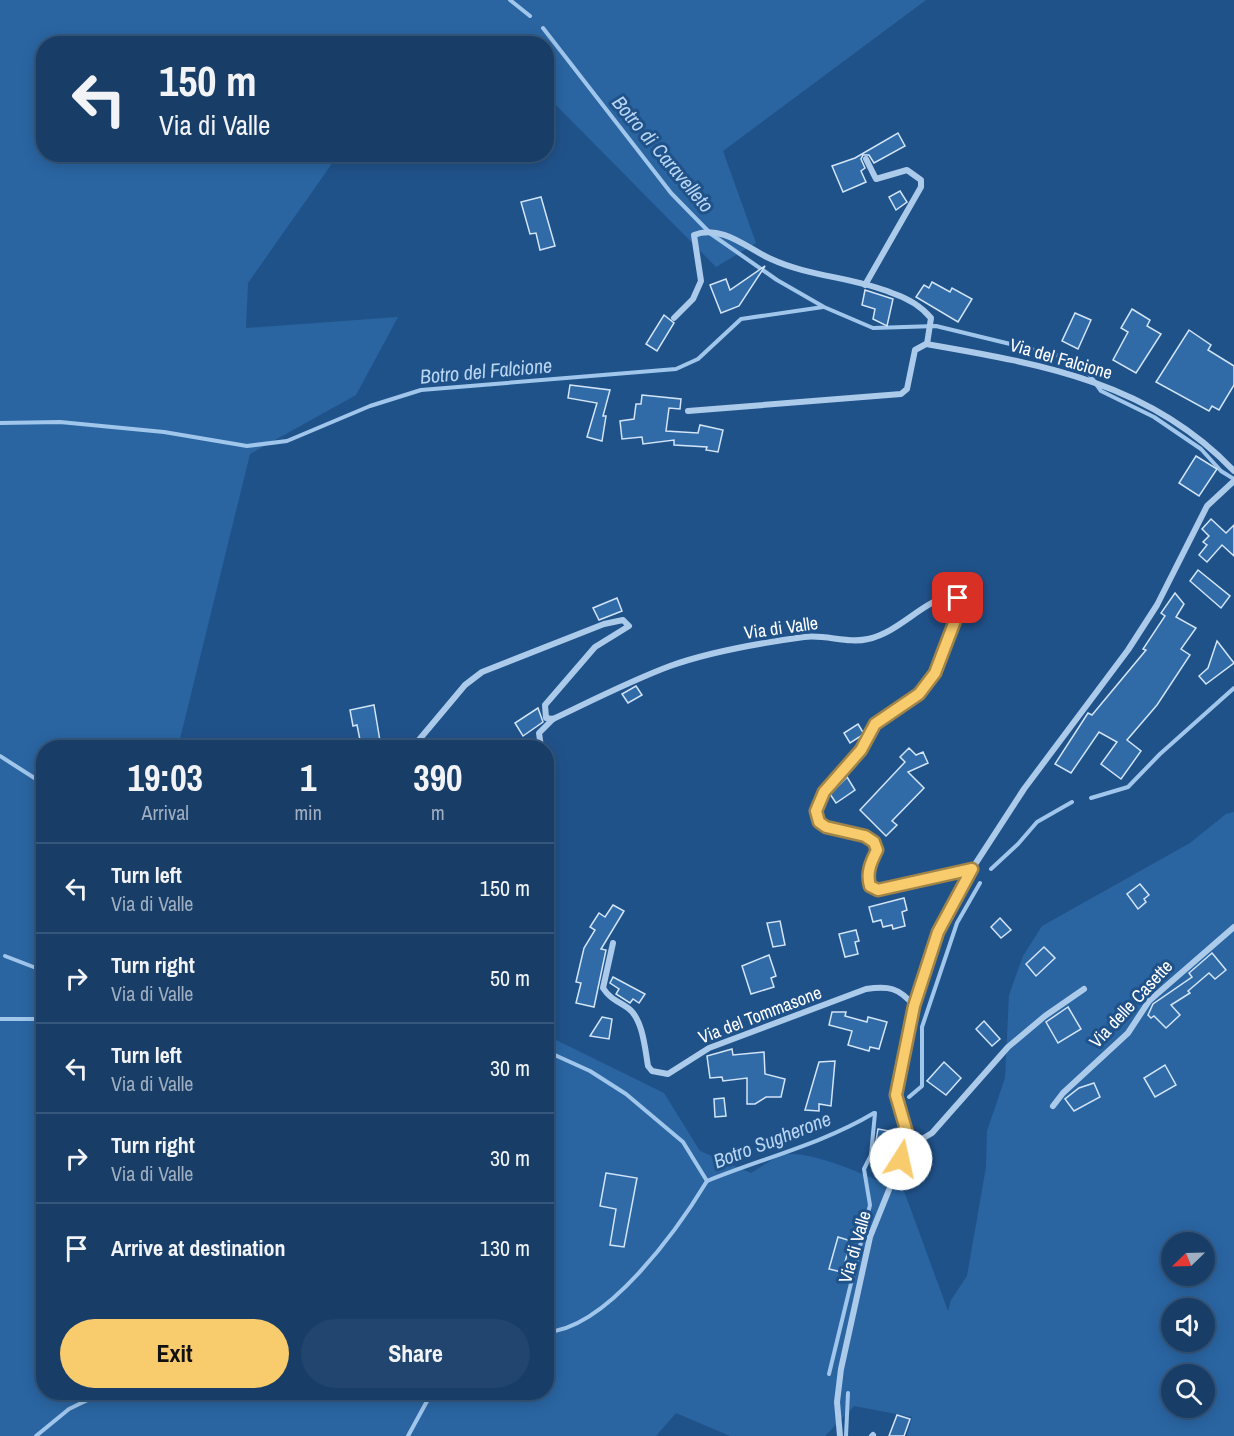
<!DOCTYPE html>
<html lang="en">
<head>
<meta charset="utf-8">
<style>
  :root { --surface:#183e68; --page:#21456e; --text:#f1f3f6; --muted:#9faec0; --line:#36577c; --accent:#f8cb6d }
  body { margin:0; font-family:"Archivo Narrow",sans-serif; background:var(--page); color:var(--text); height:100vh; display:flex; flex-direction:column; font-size:22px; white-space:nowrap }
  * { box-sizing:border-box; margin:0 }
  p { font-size:20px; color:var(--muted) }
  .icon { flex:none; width:33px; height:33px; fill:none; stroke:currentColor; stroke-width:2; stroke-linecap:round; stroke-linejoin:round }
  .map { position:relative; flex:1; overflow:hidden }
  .panel { position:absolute; left:36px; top:740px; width:518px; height:660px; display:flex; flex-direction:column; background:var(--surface); border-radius:24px; box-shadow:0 3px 15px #0003,0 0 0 2px var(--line) }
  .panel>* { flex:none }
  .top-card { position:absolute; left:36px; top:36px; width:518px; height:126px; border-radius:24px; box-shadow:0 3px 15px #0003,0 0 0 2px var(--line); background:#183e68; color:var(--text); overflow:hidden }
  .needle { width:39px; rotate:247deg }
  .fabs { position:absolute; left:1161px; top:1232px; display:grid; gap:12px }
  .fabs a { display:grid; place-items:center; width:54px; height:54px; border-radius:50%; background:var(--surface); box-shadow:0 3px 15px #0003,0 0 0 2px var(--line); font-size:30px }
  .pin { position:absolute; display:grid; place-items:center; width:51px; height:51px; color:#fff; margin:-26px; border-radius:12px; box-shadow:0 3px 9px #0006 }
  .me { position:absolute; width:66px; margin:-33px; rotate:10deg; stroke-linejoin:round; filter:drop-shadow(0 0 4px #0008) }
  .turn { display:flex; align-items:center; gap:21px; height:126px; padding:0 24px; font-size:27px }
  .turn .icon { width:78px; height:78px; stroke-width:2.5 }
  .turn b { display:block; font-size:42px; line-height:51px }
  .eta { display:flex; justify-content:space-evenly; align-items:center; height:102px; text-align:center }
  .eta b { font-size:36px; font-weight:700; line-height:42px }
  .primary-button { display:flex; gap:12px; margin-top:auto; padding:12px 24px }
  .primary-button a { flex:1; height:69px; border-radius:36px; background:var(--accent); color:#111; font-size:24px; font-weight:700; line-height:69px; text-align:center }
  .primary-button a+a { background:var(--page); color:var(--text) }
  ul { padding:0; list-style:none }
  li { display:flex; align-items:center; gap:18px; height:90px; padding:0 24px; border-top:2px solid var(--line) }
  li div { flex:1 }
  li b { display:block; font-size:22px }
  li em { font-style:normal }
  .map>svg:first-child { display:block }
  .green { fill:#2a65a2; fill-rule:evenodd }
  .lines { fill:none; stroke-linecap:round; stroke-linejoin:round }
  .stream { stroke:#a0c6ec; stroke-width:4 }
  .building { fill:#306aa7; stroke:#d1e4f8; stroke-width:1.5 }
  .minor { stroke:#accbeb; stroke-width:6 }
  .route-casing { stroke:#a18447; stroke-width:15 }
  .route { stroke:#f8cb6d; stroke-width:10 }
  .labels { text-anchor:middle; stroke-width:6; stroke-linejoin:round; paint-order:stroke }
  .street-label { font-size:18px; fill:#fff; stroke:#20528a }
  .water-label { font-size:20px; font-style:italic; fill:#b8d5f2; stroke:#20528a }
</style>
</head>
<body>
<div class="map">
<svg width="1234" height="1436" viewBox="0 0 1234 1436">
  <rect width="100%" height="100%" fill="#20528a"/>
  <path class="green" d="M 0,0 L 926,0 L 723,151 L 756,243 L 716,267 L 546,95 L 546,44 L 44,44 L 44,154 L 338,155 L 248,283 L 246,328 L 398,317 L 356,395 L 250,454 L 178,747 L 44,747 L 44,1392 L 546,1392 L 546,1035 L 664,1093 L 700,1151 L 751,1173 C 761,1167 778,1154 789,1154 C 821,1153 872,1179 904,1191 L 948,1311 L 951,1300 L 967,1276 L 986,1167 L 987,1131 L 1005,1078 L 1009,995 L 1023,956 L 1042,926 L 1190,843 L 1226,814 L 1234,812 L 1234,1436 L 907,1436 L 912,1417 L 854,1406 L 825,1436 L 730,1436 L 676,1413 L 656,1436 L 0,1436 ZM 1172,1242 L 1204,1242 L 1204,1275 L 1172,1275 ZM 1172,1308 L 1204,1308 L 1204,1341 L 1172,1341 ZM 1172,1374 L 1204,1374 L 1204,1407 L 1172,1407 Z"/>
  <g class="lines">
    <g class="stream">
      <polyline points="510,0 530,16"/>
      <polyline points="543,28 671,193 711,234 777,280 824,307 873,328 936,326 1080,361 1101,391 1154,417 1201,449 1221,471 1234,479"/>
      <polyline points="0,423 60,422 164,432 247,446 287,441 370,406 421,390 676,369 698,359 741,319 823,307"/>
      <polyline points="0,756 36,779 44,789"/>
      <polyline points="1091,798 1128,787 1160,754 1234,688"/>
      <polyline points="991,869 1018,844 1037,822 1072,802"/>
      <polyline points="5,956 44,971"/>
      <polyline points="0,1019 44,1019"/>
      <polyline points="546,1051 590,1071 626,1094 683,1142 707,1181"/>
      <polyline points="909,1097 922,1086 922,1027 957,923 980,883"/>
      <path d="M 707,1181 C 763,1158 822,1144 874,1113"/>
      <path d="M 546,1332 C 607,1329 678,1229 707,1181"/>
      <polyline points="829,1374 870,1205 864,1169 871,1155 875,1113"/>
      <polyline points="36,1436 69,1409 104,1392"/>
      <polyline points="408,1436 432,1392"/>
      <polyline points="846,1436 848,1393"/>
    </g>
  </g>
  <g class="building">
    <polygon points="898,133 905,146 874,163 869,155 863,155 861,159 865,168 861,171 866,182 843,192 832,166 855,158"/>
    <polygon points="900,191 907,202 896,210 889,197"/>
    <polygon points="541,197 555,246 540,250 536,233 530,234 521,202"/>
    <polygon points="765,266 739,306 721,313 710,285 726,279 730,290"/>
    <polygon points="932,282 950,292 952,288 972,299 958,322 916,297 924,285 929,288"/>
    <polygon points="865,290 893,299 887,326 873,319 875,309 862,305"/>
    <polygon points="1132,309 1150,320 1147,326 1161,334 1136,373 1113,360 1128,332 1121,328"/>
    <polygon points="1075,313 1091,320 1078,349 1062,341"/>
    <polygon points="664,315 674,323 657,351 646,344"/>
    <polygon points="1189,330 1211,345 1208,350 1234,366 1234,385 1219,410 1212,406 1209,411 1156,382"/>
    <polygon points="570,385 610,390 603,416 606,416 602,441 587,437 597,403 568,398"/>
    <polygon points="642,395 681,399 680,409 669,408 666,431 698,433 700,425 723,430 718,452 706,450 707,447 674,445 674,440 643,444 642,437 622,439 620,421 634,419 636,404 641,404"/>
    <polygon points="1196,456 1217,469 1199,496 1179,483"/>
    <polygon points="1211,519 1226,533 1234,525 1234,556 1222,545 1207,562 1199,555 1207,545 1203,542 1209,536 1202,529"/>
    <polygon points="1198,570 1230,596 1221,608 1190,581"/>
    <polygon points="1175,593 1184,604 1176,617 1196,628 1181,649 1190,655 1157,705 1127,740 1141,751 1121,779 1101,764 1117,742 1099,732 1071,773 1055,764 1088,713 1092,715 1146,650 1143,649 1165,616 1161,613"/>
    <polygon points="617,598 622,611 599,620 593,608"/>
    <polygon points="1217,641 1234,663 1206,684 1199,676 1208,668"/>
    <polygon points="636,686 642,695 628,703 622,694"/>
    <polygon points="374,705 380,741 361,745 357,725 353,726 350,710"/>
    <polygon points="538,708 543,722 523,736 515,723"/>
    <polygon points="858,724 864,734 850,743 844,733"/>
    <polygon points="909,748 916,755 923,752 928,763 908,772 924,788 892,821 897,825 886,836 860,810 905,762 900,757"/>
    <polygon points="847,777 855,790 836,803 830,794"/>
    <polygon points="1140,884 1149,895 1144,899 1146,902 1138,909 1127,894"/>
    <polygon points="904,898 907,910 902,912 905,926 893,929 892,925 883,927 881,920 873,922 869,907"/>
    <polygon points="613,905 624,911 601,949 606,950 594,1007 576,1003 581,983 576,982 584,948 595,930 590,927 599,913 605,917"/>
    <polygon points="1000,918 1011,930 1001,938 991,927"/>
    <polygon points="780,921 785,945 773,947 767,923"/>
    <polygon points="856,930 859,941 855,942 858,954 845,957 839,934"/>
    <polygon points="1044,947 1055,958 1036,976 1026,964"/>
    <polygon points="1212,953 1226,970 1215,979 1209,973 1188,991 1190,993 1171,1005 1180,1015 1166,1028 1154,1016 1151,1018 1148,1015 1153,1004 1192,977 1189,973"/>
    <polygon points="769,955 776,976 771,978 774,987 751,994 742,966"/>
    <polygon points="613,977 645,994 639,1003 633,999 630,1003 616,994 619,989 610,983"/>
    <polygon points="1068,1007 1081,1029 1058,1043 1046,1022"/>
    <polygon points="832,1012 846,1012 845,1016 867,1022 868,1017 887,1022 879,1049 870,1047 869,1051 848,1045 852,1031 829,1025"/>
    <polygon points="602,1017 612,1019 609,1039 590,1036"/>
    <polygon points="984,1021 1000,1039 992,1046 976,1029"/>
    <polygon points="732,1049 733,1055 764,1052 765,1074 785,1079 781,1097 766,1097 755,1104 747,1104 747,1078 723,1081 722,1077 710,1078 707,1056"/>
    <polygon points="835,1061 831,1106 819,1104 819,1111 805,1110 819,1062"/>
    <polygon points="944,1062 961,1078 946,1095 927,1081"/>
    <polygon points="1165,1065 1176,1085 1155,1097 1144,1078"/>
    <polygon points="1094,1083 1100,1097 1074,1111 1065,1099 1079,1088"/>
    <polygon points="724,1098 726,1116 715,1117 714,1099"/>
    <polygon points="878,1129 895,1132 892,1153 887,1152 884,1167 872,1165"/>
    <polygon points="606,1173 637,1178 624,1247 610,1245 616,1209 600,1206"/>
    <polygon points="838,1237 851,1241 845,1262 849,1263 846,1273 829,1269"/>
    <polygon points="897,1415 910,1419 904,1436 889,1436"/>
  </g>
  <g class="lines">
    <g class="minor">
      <polyline points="865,285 921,187 921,180 907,170 876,179 866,159"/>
      <path d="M 674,318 L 693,299 L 701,281 L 694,235 C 722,224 748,249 771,259 C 810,277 854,277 892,293 C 907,298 921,306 931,318 L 927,344"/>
      <path d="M 688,411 L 901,394 L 907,389 L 915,350 L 926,344 C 1041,364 1150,382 1234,471"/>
      <path d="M 413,747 L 465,685 L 482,672 L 604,624 L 623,620 L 629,626 L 595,647 L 545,705 L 546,718 L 553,719 C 591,701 630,681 670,666 C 712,651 760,643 804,637 C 825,634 848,644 868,639 C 900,632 922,601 953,595 L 958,598 L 961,605 L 935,673 L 919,694 L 875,724 L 861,750 L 824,792 L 816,811 L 819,822 L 826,827 L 865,836 L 874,842 L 877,850 C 871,862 866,873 870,886 L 878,890 L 972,869"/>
      <polyline points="541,747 539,733 553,719"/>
      <path d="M 613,943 L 603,988 C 610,999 618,1001 628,1008 C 643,1019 645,1049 648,1066 L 652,1071 L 668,1074 L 709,1048 L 866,989 C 888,986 899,987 914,1006"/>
      <polyline points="1053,1106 1063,1093 1128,1033 1149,1001 1234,927"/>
      <polyline points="909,1140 922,1139 932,1133 1008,1047 1045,1016 1084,989"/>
      <polyline points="840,1436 837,1402 841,1369 870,1237 909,1140 896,1095 914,1006 938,932 972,869 1024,789 1128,650 1157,605 1207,506 1234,481"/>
      <polyline points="872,1436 873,1435"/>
    </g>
  </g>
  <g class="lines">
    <g class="route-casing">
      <path id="route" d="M 901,1159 L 909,1140 L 896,1095 L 914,1006 L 938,932 L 972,869 L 878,890 L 870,886 C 866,873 871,862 877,850 L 874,842 L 865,836 L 826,827 L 819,822 L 816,811 L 824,792 L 861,750 L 875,724 L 919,694 L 935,673 L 961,605 L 958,598"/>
    </g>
    <use href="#route" class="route"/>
  </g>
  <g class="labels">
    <g class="street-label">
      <text transform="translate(1061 359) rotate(16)" y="6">Via del Falcione</text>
      <text transform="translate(781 628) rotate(-8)" y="6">Via di Valle</text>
      <text transform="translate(1131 1004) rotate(-47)" y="6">Via delle Casette</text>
      <text transform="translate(760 1015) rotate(-21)" y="6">Via del Tommasone</text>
      <text transform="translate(855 1247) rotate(-74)" y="6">Via di Valle</text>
    </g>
    <g class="water-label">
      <text transform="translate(663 154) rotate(50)" y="7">Botro di Caravelleto</text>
      <text transform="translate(486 371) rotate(-5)" y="7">Botro del Falcione</text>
      <text transform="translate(772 1140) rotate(-21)" y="7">Botro Sugherone</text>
    </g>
  </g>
</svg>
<div class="fabs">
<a><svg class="needle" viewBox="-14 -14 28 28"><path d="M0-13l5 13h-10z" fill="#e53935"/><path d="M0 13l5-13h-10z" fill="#9faec0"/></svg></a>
<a><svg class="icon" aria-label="sound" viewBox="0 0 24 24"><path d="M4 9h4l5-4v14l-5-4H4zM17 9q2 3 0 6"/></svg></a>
<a><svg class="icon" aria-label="search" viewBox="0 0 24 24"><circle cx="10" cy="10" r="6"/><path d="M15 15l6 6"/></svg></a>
</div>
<div class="pin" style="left:958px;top:598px;background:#d93025"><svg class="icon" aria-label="arrive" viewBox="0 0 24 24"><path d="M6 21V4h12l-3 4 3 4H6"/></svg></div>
<svg class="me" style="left:901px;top:1159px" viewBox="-20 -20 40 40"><circle r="19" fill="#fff"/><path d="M0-13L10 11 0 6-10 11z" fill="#f8cb6d"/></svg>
<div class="top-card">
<div class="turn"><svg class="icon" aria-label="left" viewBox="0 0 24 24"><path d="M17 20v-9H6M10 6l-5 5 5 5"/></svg><div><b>150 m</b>Via di Valle</div></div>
</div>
<section class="panel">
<div class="eta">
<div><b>19:03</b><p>Arrival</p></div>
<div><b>1</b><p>min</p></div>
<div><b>390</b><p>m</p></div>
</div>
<ul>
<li><svg class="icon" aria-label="left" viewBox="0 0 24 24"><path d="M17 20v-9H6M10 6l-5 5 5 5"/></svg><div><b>Turn left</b><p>Via di Valle</p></div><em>150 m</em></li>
<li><svg class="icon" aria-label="right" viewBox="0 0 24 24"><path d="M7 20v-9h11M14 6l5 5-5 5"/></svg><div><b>Turn right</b><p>Via di Valle</p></div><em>50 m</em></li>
<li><svg class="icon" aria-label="left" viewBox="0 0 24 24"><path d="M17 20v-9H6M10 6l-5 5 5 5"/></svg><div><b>Turn left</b><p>Via di Valle</p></div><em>30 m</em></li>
<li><svg class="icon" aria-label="right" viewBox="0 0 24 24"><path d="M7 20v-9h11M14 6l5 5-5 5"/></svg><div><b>Turn right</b><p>Via di Valle</p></div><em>30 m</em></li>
<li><svg class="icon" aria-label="arrive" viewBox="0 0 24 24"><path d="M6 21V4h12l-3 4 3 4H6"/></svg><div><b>Arrive at destination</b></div><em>130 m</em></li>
</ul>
<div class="primary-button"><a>Exit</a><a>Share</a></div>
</section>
</div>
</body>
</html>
